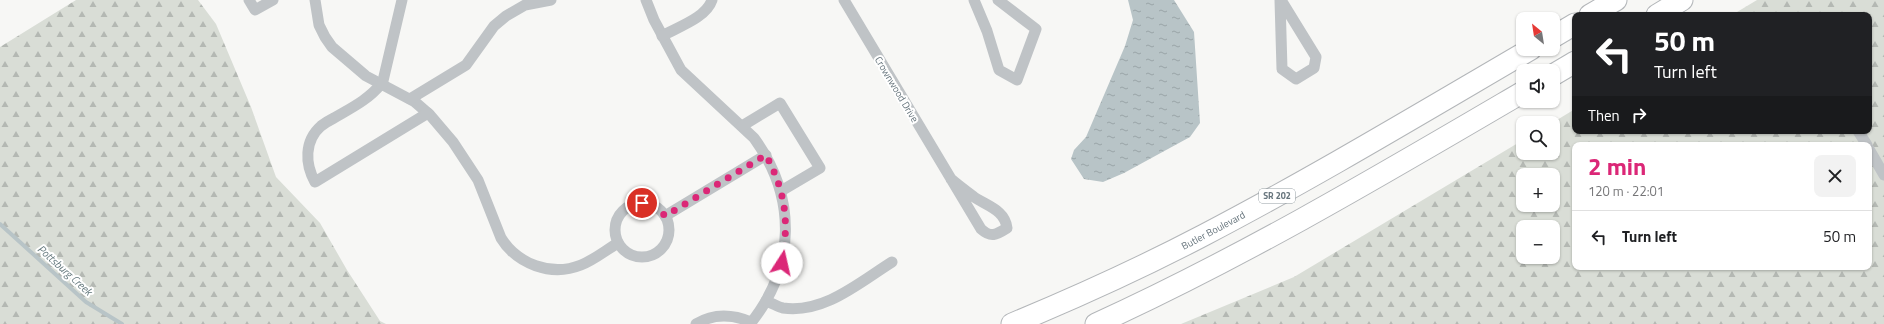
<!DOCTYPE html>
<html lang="en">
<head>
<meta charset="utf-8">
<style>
  :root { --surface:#fff; --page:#f2f2f2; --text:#202124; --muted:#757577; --line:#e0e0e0; --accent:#db2777 }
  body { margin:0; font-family:"Titillium Web",sans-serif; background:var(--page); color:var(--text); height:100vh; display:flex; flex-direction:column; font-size:15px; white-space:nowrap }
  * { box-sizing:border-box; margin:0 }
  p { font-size:13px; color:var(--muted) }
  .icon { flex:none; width:22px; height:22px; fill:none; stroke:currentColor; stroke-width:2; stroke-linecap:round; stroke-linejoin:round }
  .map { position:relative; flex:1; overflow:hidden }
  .side { position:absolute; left:1572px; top:142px; width:300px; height:128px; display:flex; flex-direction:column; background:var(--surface); border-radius:8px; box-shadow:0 1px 3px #0004 }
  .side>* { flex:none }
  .hud { position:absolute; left:1572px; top:12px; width:300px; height:122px; border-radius:8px; box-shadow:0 1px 3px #0004; background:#202124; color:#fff; overflow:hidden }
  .needle { width:26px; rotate:330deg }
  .buttons { position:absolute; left:1516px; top:12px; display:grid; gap:8px }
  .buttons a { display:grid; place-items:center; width:44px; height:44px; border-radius:8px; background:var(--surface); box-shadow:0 1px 3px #0004; font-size:20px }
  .pin { position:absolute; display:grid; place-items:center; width:34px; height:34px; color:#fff; margin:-17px; border:2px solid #fff; border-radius:50%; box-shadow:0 1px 4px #0007 }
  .me { position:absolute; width:44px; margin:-22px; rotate:10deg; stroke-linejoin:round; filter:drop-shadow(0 0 3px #0008) }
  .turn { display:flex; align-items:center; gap:14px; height:84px; padding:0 16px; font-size:18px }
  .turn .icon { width:52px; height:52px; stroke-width:2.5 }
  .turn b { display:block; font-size:28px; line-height:34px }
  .then { display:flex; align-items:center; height:38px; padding:0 16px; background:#0003; gap:8px; font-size:15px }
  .round { display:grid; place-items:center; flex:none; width:42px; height:42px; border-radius:8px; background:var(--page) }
  .head { display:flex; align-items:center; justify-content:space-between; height:68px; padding:0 16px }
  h1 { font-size:24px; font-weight:700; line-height:30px; color:var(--accent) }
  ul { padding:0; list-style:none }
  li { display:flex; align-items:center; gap:12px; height:52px; padding:0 16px; border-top:1px solid var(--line) }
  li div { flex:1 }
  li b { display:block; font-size:15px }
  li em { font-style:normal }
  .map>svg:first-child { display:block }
  .forest { fill:url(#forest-firs); fill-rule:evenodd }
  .water { fill:url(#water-ripples) }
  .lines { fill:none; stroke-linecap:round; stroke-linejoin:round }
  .stream { stroke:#b8c4c7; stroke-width:4 }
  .highway-casing { stroke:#b3b6b9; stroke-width:23 }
  .street { stroke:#bfc3c6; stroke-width:11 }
  .highway { stroke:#fff; stroke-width:21 }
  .route { stroke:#db2777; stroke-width:7; stroke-dasharray:0 12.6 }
  .labels { text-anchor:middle; stroke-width:4; stroke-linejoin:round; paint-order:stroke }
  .shield { fill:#fff; stroke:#949ea3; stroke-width:1 }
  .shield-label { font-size:9px; font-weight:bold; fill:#66747c }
  .street-label { font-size:10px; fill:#66747c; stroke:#fff }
  .water-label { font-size:11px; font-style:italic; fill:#65797e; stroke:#fff }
</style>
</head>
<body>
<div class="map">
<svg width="1884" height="324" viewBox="0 0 1884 324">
  <defs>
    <pattern id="forest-firs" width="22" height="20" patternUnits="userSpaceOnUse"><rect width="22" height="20" fill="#d9ddd6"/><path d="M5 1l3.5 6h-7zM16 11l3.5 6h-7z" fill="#b4b8b3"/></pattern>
    <pattern id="water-ripples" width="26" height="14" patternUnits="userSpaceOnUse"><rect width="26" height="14" fill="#b8c4c7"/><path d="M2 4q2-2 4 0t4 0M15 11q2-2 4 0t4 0" fill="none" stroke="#99a4a7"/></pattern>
  </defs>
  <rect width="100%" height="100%" fill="#f7f7f5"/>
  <g class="forest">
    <polygon points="76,0 198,0 216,24 251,107 276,177 320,223 347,270 380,321 386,324 0,324 0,47"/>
    <path d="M 1757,0 L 1884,0 L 1884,324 L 1181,324 L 1294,277 L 1523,140 L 1523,153 L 1553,153 L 1553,123 L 1552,123 L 1575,109 L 1575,131 L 1869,131 L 1869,15 L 1732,15 ZM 1575,145 L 1869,145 L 1869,267 L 1575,267 ZM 1523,175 L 1553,175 L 1553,205 L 1523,205 ZM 1523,227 L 1553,227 L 1553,257 L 1523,257 Z"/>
  </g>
  <polygon class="water" points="1128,0 1174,0 1194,32 1200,123 1190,137 1124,173 1103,182 1084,179 1071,159 1074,150 1086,137 1125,46 1133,20"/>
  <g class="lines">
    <polyline class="stream" points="0,224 86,302 122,324"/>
    <g class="highway-casing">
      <g id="highway">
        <polyline points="1590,15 1616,0"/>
        <polyline points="1657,15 1682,0"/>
        <polyline points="1553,37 1575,24"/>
        <polyline points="1553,75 1575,62"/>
        <path d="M 1012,324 C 1077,297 1141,268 1204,235 C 1315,177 1423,112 1531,49"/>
        <path d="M 1096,324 C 1243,257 1383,174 1523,92"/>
      </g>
    </g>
    <g class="street">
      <polyline points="249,0 255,10 273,0"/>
      <path d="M 315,0 L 319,25 L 325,37 L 332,47 L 366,76 L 415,102 L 430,115 L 453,142 L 478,180 L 501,238 C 517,264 551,277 581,265 C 594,260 606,250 618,243"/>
      <path d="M 646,0 L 654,20 L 681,70 L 754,138 C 797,197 796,267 750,324"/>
      <path d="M 844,0 L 981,229 C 991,238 996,235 1007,228 C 1005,210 987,206 974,197 C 966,191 958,185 951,179"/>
      <polyline points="974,0 987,31 999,70 1017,80 1036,29 998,0"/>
      <polyline points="1280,0 1282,69 1296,79 1314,68 1316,57 1281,0"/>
      <path d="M 662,36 C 678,27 706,18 712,0"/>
      <path d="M 381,84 C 368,100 351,108 334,118 C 330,120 325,123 321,126 C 304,141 305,164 315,182 L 428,113"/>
      <polyline points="382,85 402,0"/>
      <polyline points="410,99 466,65 494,26 506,16 525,5 551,0"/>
      <polyline points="742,126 780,103 820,168 781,191"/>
      <polyline points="1858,131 1867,145"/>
      <polyline points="1869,149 1884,175"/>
      <circle cx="642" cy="230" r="27"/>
      <polyline points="665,216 766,155"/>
      <path d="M 766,301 C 772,303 778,307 783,308 C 824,314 860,282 892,262"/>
      <path d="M 696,324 C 714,313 732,314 751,322"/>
    </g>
    <use href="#highway" class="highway"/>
  </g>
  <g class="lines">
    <path class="route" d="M 642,203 C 652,205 658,208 665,216 L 766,155 C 786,193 789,221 782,263"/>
  </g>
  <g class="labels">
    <rect class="shield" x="1259" y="189" width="36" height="14" rx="3"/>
    <g class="shield-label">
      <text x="1277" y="199">SR 202</text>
    </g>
    <g class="street-label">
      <text transform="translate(897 89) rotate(59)" y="4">Crownwood Drive</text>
      <text transform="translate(1213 230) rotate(-28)" y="4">Butler Boulevard</text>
    </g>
    <g class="water-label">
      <text transform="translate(65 270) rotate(42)" y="4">Pottsburg Creek</text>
    </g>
  </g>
</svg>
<div class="buttons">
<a><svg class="needle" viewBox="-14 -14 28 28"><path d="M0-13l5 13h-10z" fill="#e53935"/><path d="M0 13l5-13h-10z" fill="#757577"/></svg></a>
<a><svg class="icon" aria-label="sound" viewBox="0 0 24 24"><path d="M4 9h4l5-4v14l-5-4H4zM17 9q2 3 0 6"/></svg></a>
<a><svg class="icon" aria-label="search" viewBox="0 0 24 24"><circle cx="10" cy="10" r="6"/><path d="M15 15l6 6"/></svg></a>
<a>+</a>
<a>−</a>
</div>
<div class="pin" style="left:642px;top:203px;background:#d93025"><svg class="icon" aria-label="arrive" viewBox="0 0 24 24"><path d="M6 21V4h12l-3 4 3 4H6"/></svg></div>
<svg class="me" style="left:782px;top:263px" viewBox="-20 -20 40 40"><circle r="19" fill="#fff"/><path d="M0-13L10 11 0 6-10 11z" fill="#db2777"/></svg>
<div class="hud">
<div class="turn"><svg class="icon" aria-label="left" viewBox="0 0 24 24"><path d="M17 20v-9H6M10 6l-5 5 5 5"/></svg><div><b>50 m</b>Turn left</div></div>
<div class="then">Then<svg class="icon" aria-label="right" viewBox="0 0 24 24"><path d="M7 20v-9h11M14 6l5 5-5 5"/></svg></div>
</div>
<section class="side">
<div class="head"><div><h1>2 min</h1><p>120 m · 22:01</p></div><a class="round"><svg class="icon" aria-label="close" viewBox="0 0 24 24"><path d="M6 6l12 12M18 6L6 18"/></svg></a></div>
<ul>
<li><svg class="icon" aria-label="left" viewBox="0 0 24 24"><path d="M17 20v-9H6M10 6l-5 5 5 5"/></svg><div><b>Turn left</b></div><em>50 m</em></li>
</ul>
</section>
</div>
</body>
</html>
